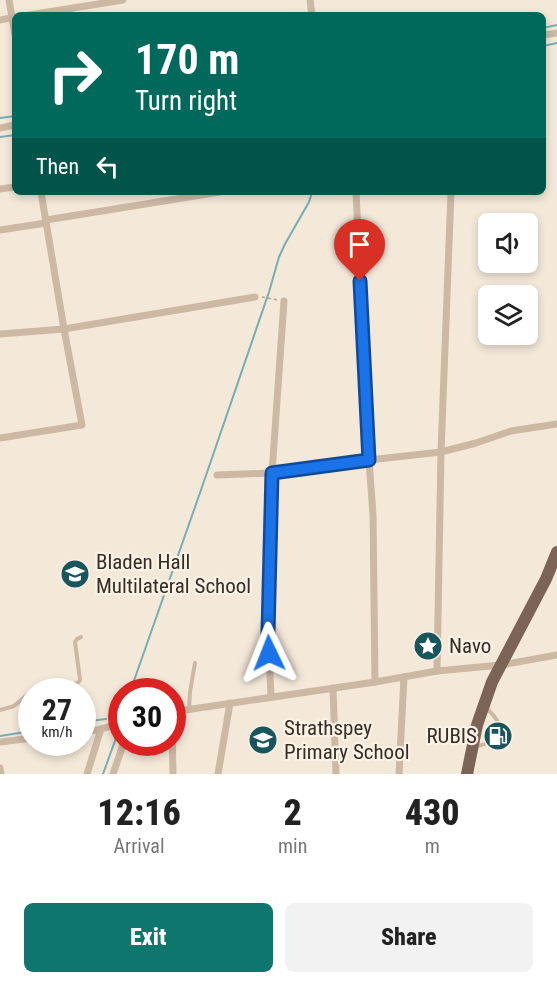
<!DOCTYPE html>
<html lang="en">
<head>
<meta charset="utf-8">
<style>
  :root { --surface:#fff; --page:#f2f2f2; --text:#222; --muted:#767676; --accent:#0f766e }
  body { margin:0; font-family:"Roboto Condensed",sans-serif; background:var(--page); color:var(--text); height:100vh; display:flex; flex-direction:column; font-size:22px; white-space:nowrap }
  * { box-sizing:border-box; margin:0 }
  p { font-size:20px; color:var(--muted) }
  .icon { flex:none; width:33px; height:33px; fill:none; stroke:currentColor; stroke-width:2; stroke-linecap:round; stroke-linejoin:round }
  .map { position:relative; height:774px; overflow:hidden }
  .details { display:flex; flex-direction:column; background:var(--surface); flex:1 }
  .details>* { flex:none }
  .banner { position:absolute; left:12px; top:12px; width:534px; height:183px; border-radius:9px; box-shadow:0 3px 9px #0003; background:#00695c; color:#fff; overflow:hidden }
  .buttons { position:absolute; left:478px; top:213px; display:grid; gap:12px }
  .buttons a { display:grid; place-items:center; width:60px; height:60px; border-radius:9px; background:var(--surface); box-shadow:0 3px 9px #0003; font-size:30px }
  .speed { position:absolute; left:18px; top:678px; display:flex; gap:12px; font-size:30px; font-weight:700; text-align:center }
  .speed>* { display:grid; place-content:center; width:78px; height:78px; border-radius:50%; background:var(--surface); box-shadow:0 3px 9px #0003; line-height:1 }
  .speed small { font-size:15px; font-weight:400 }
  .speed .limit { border:9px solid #d22; background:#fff; color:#111 }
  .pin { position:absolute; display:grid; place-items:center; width:51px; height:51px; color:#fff; margin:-62px -26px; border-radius:50% 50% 50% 0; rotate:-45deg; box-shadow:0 0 6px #0007 }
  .pin .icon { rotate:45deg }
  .me { position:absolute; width:66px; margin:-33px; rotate:358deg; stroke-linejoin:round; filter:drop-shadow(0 0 4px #0008) }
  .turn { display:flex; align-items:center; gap:21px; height:126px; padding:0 24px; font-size:27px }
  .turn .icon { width:78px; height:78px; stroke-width:2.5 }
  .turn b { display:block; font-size:42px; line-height:51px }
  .then { display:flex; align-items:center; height:57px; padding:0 24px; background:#0003; gap:12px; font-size:22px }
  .eta { display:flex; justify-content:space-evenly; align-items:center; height:102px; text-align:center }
  .eta b { font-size:36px; font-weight:800; line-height:42px }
  .action { display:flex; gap:12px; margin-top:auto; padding:12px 24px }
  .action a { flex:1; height:69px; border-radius:9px; background:var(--accent); color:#fff; font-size:24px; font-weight:800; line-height:69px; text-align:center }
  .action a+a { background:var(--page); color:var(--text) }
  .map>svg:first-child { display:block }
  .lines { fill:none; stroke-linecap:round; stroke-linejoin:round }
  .stream { stroke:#75aeb3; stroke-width:2 }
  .path { stroke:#b9a28e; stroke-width:1.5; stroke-dasharray:3 3; stroke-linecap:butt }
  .lane { stroke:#cdb8a4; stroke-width:4 }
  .street { stroke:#cdb8a4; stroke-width:7 }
  .primary { stroke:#7b6456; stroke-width:12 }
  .route-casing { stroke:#114b97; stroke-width:15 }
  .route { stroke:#1a73e8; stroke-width:10 }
  .labels { text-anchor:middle; stroke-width:4.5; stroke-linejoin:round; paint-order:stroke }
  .poi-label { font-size:21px; fill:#372c26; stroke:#fbf2e6; text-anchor:start }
</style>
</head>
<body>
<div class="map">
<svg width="557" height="774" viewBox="0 0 557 774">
  <rect width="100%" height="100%" fill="#f4e8d9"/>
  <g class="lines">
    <g class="stream">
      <polyline points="543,28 557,25"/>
      <polyline points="543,46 557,43"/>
      <polyline points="0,118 15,116"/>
      <polyline points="0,137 15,135"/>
      <polyline points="130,692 201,490 269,292 279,257 285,244 309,202 312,192"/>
      <polyline points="82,722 106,719"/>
      <polyline points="0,736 32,731"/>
      <polyline points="103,774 116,738 122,716"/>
    </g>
    <polyline class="path" points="262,297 278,300"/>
    <g class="lane">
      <polyline points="34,692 78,683 80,680 75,642 77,639 81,637"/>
      <polyline points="189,709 190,692 195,663"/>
      <polyline points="0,710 14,706 28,694 32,692"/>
      <path d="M 475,747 C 481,745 490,743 495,739 C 507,729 494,715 486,708"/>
    </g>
    <g class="street">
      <polyline points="9,0 15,35"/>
      <polyline points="310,0 312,15"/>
      <polyline points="29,15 123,0"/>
      <polyline points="0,20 15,17"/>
      <polyline points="543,35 557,33"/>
      <polyline points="0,128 15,125"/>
      <polyline points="0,189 15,187"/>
      <polyline points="356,192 369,460 373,515 375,682"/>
      <polyline points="46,220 220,192"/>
      <polyline points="0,230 46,223"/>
      <polyline points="0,334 64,329 255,297"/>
      <polyline points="0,438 82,425 64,329 41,192"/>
      <polyline points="217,475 272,473 369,460 441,452 476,443 511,431 557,424"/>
      <polyline points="437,671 441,452 451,192"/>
      <polyline points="333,688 336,774"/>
      <polyline points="271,697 268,632 272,473 284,301"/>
      <polyline points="172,712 375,682 437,671 501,665 557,655"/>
      <polyline points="172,728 173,774"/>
      <polyline points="82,732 97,730 122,723"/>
      <polyline points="0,742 32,738"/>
      <polyline points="0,768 1,774"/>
      <polyline points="87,774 101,729"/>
      <polyline points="113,774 124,742"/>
      <polyline points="218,774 230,703"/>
      <polyline points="399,774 404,677"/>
    </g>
    <polyline class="primary" points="467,774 477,725 492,682 546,579 557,552"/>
  </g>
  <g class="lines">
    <g class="route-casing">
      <polyline id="route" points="269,653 268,632 272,473 369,460 360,281"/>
    </g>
    <use href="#route" class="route"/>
  </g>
  <defs>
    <g id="school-disc" transform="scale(1.5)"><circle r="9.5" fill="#18555c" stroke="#fbf2e6"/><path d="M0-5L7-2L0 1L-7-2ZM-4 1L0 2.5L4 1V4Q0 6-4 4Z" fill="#fff"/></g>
    <g id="sight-disc" transform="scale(1.5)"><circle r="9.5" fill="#18555c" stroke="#fbf2e6"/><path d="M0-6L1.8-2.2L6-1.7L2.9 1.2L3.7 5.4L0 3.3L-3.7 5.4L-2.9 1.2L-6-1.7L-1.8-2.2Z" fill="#fff"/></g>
    <g id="fuel-disc" transform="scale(1.5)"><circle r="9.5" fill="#18555c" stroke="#fbf2e6"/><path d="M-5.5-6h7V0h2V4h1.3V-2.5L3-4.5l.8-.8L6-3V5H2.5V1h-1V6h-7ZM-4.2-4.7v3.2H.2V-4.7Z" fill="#fff"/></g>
  </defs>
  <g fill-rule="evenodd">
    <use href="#school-disc" x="75" y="574"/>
    <use href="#sight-disc" x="428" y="646"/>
    <use href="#fuel-disc" x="498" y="736"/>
    <use href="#school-disc" x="263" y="740"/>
  </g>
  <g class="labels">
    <g class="poi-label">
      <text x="96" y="569">Bladen Hall<tspan x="96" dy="24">Multilateral School</tspan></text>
      <text x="449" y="653">Navo</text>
      <text x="284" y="735">Strathspey<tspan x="284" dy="24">Primary School</tspan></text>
      <text x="477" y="743" text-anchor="end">RUBIS</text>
    </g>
  </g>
</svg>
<div class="buttons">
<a><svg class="icon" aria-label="sound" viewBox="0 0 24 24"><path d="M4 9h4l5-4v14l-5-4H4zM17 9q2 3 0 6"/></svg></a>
<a><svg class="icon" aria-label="layers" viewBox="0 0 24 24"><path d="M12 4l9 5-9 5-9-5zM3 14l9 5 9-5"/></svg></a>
</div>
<div class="speed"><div>27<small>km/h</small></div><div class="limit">30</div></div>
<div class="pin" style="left:360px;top:281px;background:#d93025"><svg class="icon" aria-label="arrive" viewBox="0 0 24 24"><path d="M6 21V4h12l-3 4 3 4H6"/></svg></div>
<svg class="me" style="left:269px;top:653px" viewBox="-20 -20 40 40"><path d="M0-17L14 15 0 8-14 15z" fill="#1a73e8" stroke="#fff" stroke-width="4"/></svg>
<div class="banner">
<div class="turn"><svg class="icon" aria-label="right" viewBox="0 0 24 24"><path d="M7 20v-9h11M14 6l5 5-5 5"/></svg><div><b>170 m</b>Turn right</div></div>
<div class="then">Then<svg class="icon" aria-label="left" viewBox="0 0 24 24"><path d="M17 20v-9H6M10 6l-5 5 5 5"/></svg></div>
</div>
</div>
<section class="details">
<div class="eta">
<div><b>12:16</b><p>Arrival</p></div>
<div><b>2</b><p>min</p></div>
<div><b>430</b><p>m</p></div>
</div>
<div class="action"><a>Exit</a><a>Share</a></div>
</section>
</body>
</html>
